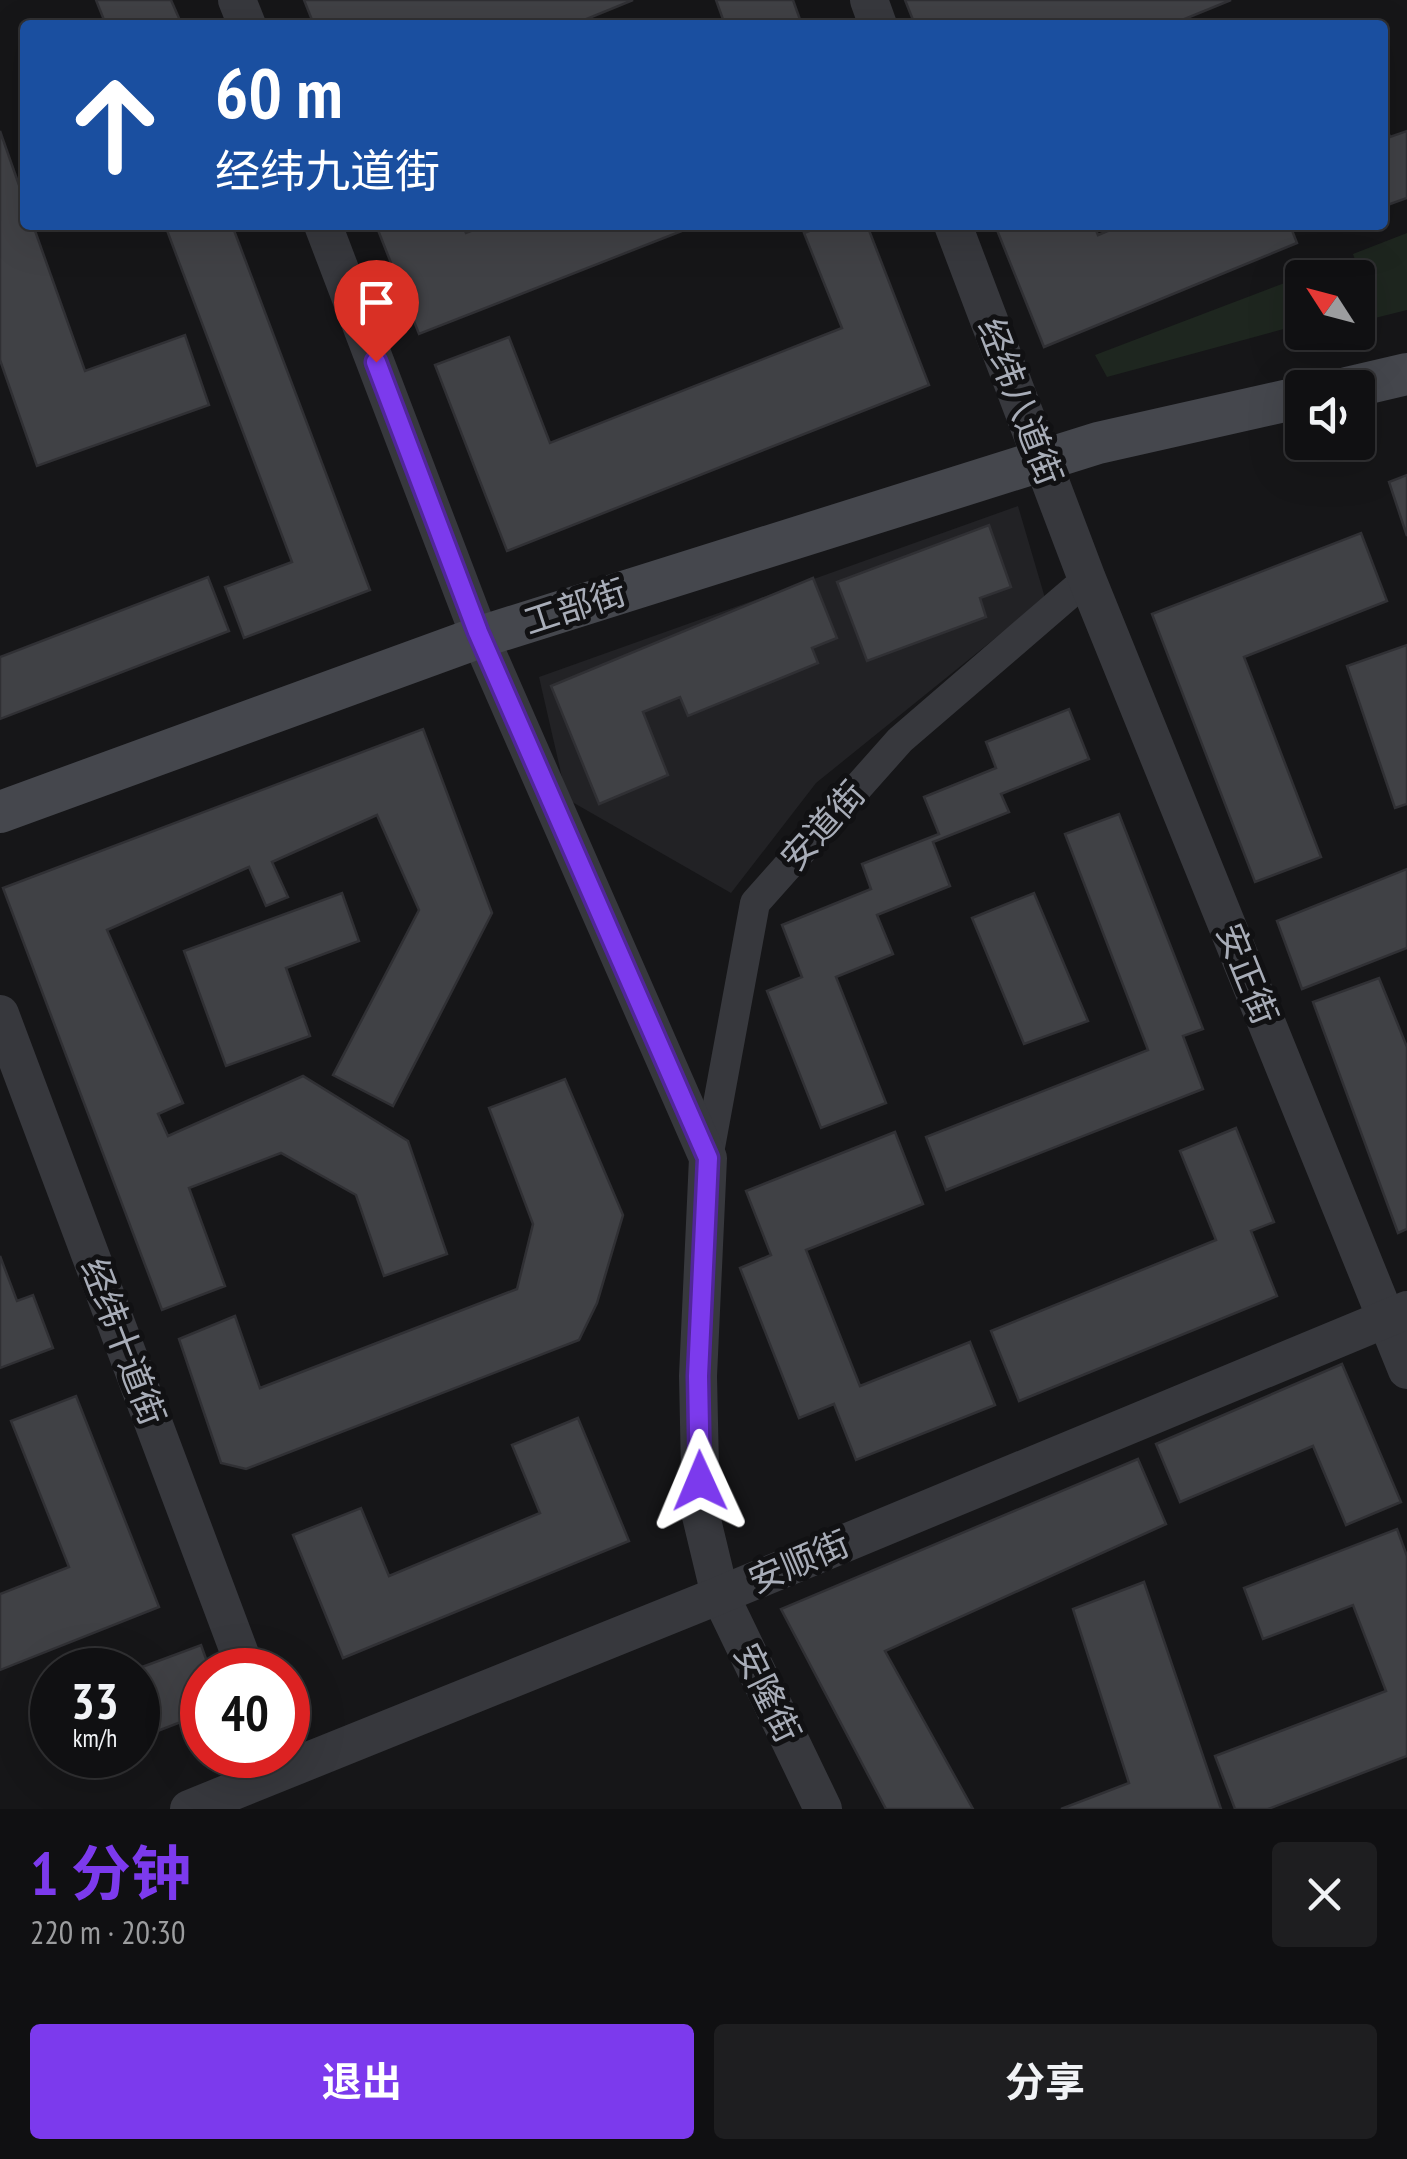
<!DOCTYPE html>
<html lang="zh">
<head>
<meta charset="utf-8">
<style>
  :root { --surface:#101012; --page:#1e1e20; --text:#f1f3f6; --muted:#9c9d9f; --line:#303032; --accent:#7c3aed }
  body { margin:0; font-family:"PT Sans Narrow","Noto Sans SC",sans-serif; background:var(--page); color:var(--text); height:100vh; display:flex; flex-direction:column; font-size:38px; white-space:nowrap }
  * { box-sizing:border-box; margin:0 }
  p { font-size:32px; color:var(--muted) }
  .icon { flex:none; width:55px; height:55px; fill:none; stroke:currentColor; stroke-width:2; stroke-linecap:round; stroke-linejoin:round }
  .map { position:relative; height:1809px; overflow:hidden }
  .details { display:flex; flex-direction:column; background:var(--surface); flex:1 }
  .details>* { flex:none }
  .banner { position:absolute; left:20px; top:20px; width:1368px; height:210px; border-radius:10px; box-shadow:0 10px 40px #0002,0 0 0 2px var(--line); background:#1a4fa0; color:#fff; overflow:hidden }
  .needle { width:65px; rotate:306deg }
  .controls { position:absolute; left:1285px; top:260px; display:grid; gap:20px }
  .controls a { display:grid; place-items:center; width:90px; height:90px; border-radius:10px; background:var(--surface); box-shadow:0 10px 40px #0002,0 0 0 2px var(--line); font-size:50px }
  .speed { position:absolute; left:30px; top:1648px; display:flex; gap:20px; font-size:50px; font-weight:700; text-align:center }
  .speed>* { display:grid; place-content:center; width:130px; height:130px; border-radius:50%; background:var(--surface); box-shadow:0 10px 40px #0002,0 0 0 2px var(--line); line-height:1 }
  .speed small { font-size:25px; font-weight:400 }
  .speed .limit { border:15px solid #d22; background:#fff; color:#111 }
  .pin { position:absolute; display:grid; place-items:center; width:85px; height:85px; color:#fff; margin:-102px -42px; border-radius:50% 50% 50% 0; rotate:-45deg; box-shadow:0 0 10px #0007 }
  .pin .icon { rotate:45deg }
  .me { position:absolute; width:110px; margin:-55px; rotate:359deg; stroke-linejoin:round; filter:drop-shadow(0 0 8px #0008) }
  .turn { display:flex; align-items:center; gap:35px; height:210px; padding:0 30px; font-size:45px }
  .turn .icon { width:130px; height:130px; stroke-width:2.5 }
  .turn b { display:block; font-size:70px; line-height:85px }
  .round { display:grid; place-items:center; flex:none; width:105px; height:105px; border-radius:10px; background:var(--page) }
  .head { display:flex; align-items:center; justify-content:space-between; height:170px; padding:0 30px }
  h1 { font-size:60px; font-weight:700; line-height:75px; color:var(--accent) }
  .primary-button { display:flex; gap:20px; margin-top:auto; padding:20px 30px }
  .primary-button a { flex:1; height:115px; border-radius:10px; background:var(--accent); color:#fff; font-size:40px; font-weight:700; line-height:115px; text-align:center }
  .primary-button a+a { background:var(--page); color:var(--text) }
  .map>svg:first-child { display:block }
  .built { fill:#222225 }
  .green { fill:#1e261f }
  .building { fill:#404145; stroke:#303034; stroke-width:2.5 }
  .lines { fill:none; stroke-linecap:round; stroke-linejoin:round }
  .minor { stroke:#37383d; stroke-width:30 }
  .tertiary { stroke:#37383d; stroke-width:38 }
  .secondary { stroke:#45474d; stroke-width:42 }
  .route-casing { stroke:#51269a; stroke-width:25 }
  .route { stroke:#7c3aed; stroke-width:18 }
  .labels { text-anchor:middle; stroke-width:10; stroke-linejoin:round; paint-order:stroke }
  .street-label { font-size:35px; fill:#a8adb8; stroke:#111113 }
</style>
</head>
<body>
<div class="map">
<svg width="1407" height="1809" viewBox="0 0 1407 1809">
  <rect width="100%" height="100%" fill="#161618"/>
  <polygon class="built" points="1018,506 1045,598 816,783 731,893 567,799 539,677"/>
  <g class="green">
    <polygon points="1407,233 1407,310 1375,318 1353,254"/>
    <polygon points="1324,268 1327,277 1302,278 1302,324 1107,377 1095,355"/>
  </g>
  <g class="building">
    <polygon points="96,0 171,0 182,25 106,25"/>
    <polygon points="304,0 633,0 572,25 314,25"/>
    <polygon points="716,0 793,0 802,25 725,25"/>
    <polygon points="905,0 1231,0 1170,25 915,25"/>
    <polygon points="1382,117 1390,137 1407,131 1407,198 1382,207"/>
    <polygon points="0,131 25,202 25,225 33,225 85,371 185,335 209,405 37,466 0,360"/>
    <polygon points="165,225 232,225 370,590 244,638 225,587 292,562"/>
    <polygon points="376,225 462,225 466,233 486,225 697,225 419,334"/>
    <polygon points="825,225 867,225 929,385 507,551 435,365 509,337 550,443 842,328 804,233"/>
    <polygon points="995,225 1094,225 1098,235 1122,225 1290,225 1297,243 1044,347"/>
    <polygon points="1407,475 1407,536 1389,482"/>
    <polygon points="989,525 1011,587 980,598 986,617 867,661 837,582"/>
    <polygon points="1361,533 1387,601 1244,657 1321,857 1255,882 1152,614"/>
    <polygon points="208,577 229,631 0,719 0,657"/>
    <polygon points="813,578 837,638 812,648 818,663 688,716 680,697 643,712 668,775 599,804 551,686"/>
    <polygon points="1407,645 1407,804 1395,808 1347,666"/>
    <polygon points="1069,709 1089,759 1001,794 1009,812 933,842 950,886 877,915 893,954 836,977 886,1103 821,1128 767,991 802,977 782,925 871,889 862,864 939,834 924,797 996,768 986,742"/>
    <polygon points="423,729 492,913 393,1106 333,1075 419,910 377,815 272,862 288,897 266,906 249,867 107,930 183,1103 158,1114 168,1136 303,1076 408,1141 447,1254 384,1276 356,1195 281,1153 189,1188 225,1286 162,1310 3,888"/>
    <polygon points="1119,814 1203,1029 1183,1036 1203,1089 946,1190 926,1137 1148,1050 1065,834"/>
    <polygon points="1407,869 1407,948 1302,989 1277,921"/>
    <polygon points="342,893 359,941 286,968 310,1036 226,1066 184,951"/>
    <polygon points="1034,893 1088,1021 1024,1044 972,918"/>
    <polygon points="1379,978 1407,1047 1407,1229 1398,1233 1313,1002"/>
    <polygon points="565,1079 623,1215 597,1303 579,1340 246,1469 221,1463 179,1339 235,1316 260,1388 517,1289 533,1224 489,1108"/>
    <polygon points="1236,1128 1274,1222 1251,1231 1277,1296 1019,1401 991,1331 1216,1240 1180,1151"/>
    <polygon points="895,1132 923,1204 806,1250 860,1386 970,1342 995,1405 856,1460 834,1404 799,1418 740,1268 771,1255 746,1191"/>
    <polygon points="0,1256 17,1301 33,1295 53,1348 0,1368"/>
    <polygon points="1342,1364 1401,1502 1346,1525 1313,1446 1180,1502 1156,1444"/>
    <polygon points="76,1396 159,1607 0,1670 0,1594 69,1567 11,1421"/>
    <polygon points="578,1418 629,1541 343,1658 293,1535 361,1508 389,1576 540,1513 512,1445"/>
    <polygon points="1138,1459 1166,1524 885,1651 973,1809 886,1809 781,1609"/>
    <polygon points="1397,1529 1407,1556 1407,1756 1268,1809 1235,1809 1215,1756 1386,1691 1353,1605 1263,1639 1244,1588"/>
    <polygon points="1144,1582 1221,1809 1061,1809 1129,1783 1073,1609"/>
    <polygon points="201,1645 210,1670 202,1670 202,1714 147,1735 138,1709 138,1670 134,1670"/>
  </g>
  <g class="lines">
    <polyline class="minor" points="708,1158 755,903 900,740 1087,579"/>
    <g class="tertiary">
      <polyline points="237,0 247,25"/>
      <polyline points="869,0 878,25"/>
      <polyline points="323,225 480,637 708,1158 698,1376 701,1516 720,1595 823,1809"/>
      <polyline points="953,225 1087,579 1407,1370"/>
      <polyline points="0,1014 246,1670"/>
      <polyline points="189,1809 720,1595 1407,1310"/>
    </g>
    <g class="secondary">
      <polyline points="1347,388 1407,374"/>
      <polyline points="0,812 480,637 1098,443 1302,397"/>
    </g>
  </g>
  <g class="lines">
    <g class="route-casing">
      <polyline id="route" points="376,362 478,632 708,1158 698,1376 700,1481"/>
    </g>
    <use href="#route" class="route"/>
  </g>
  <g class="labels">
    <g class="street-label">
      <text transform="translate(1020 402) rotate(69)" y="12">经纬八道街</text>
      <text transform="translate(575 607) rotate(-18)" y="12">工部街</text>
      <text transform="translate(823 826) rotate(-48)" y="12">安道街</text>
      <text transform="translate(1247 974) rotate(68)" y="12">安正街</text>
      <text transform="translate(123 1342) rotate(69)" y="12">经纬十道街</text>
      <text transform="translate(799 1562) rotate(-23)" y="12">安顺街</text>
      <text transform="translate(767 1693) rotate(64)" y="12">安隆街</text>
    </g>
  </g>
</svg>
<div class="controls">
<a><svg class="needle" viewBox="-14 -14 28 28"><path d="M0-13l5 13h-10z" fill="#e53935"/><path d="M0 13l5-13h-10z" fill="#9c9d9f"/></svg></a>
<a><svg class="icon" aria-label="sound" viewBox="0 0 24 24"><path d="M4 9h4l5-4v14l-5-4H4zM17 9q2 3 0 6"/></svg></a>
</div>
<div class="speed"><div>33<small>km/h</small></div><div class="limit">40</div></div>
<div class="pin" style="left:376px;top:362px;background:#d93025"><svg class="icon" aria-label="arrive" viewBox="0 0 24 24"><path d="M6 21V4h12l-3 4 3 4H6"/></svg></div>
<svg class="me" style="left:700px;top:1481px" viewBox="-20 -20 40 40"><path d="M0-17L14 15 0 8-14 15z" fill="#7c3aed" stroke="#fff" stroke-width="4"/></svg>
<div class="banner">
<div class="turn"><svg class="icon" aria-label="ahead" viewBox="0 0 24 24"><path d="M12 20V5M6 11l6-6 6 6"/></svg><div><b>60 m</b>经纬九道街</div></div>
</div>
</div>
<section class="details">
<div class="head"><div><h1>1 分钟</h1><p>220 m · 20:30</p></div><a class="round"><svg class="icon" aria-label="close" viewBox="0 0 24 24"><path d="M6 6l12 12M18 6L6 18"/></svg></a></div>
<div class="primary-button"><a>退出</a><a>分享</a></div>
</section>
</body>
</html>
